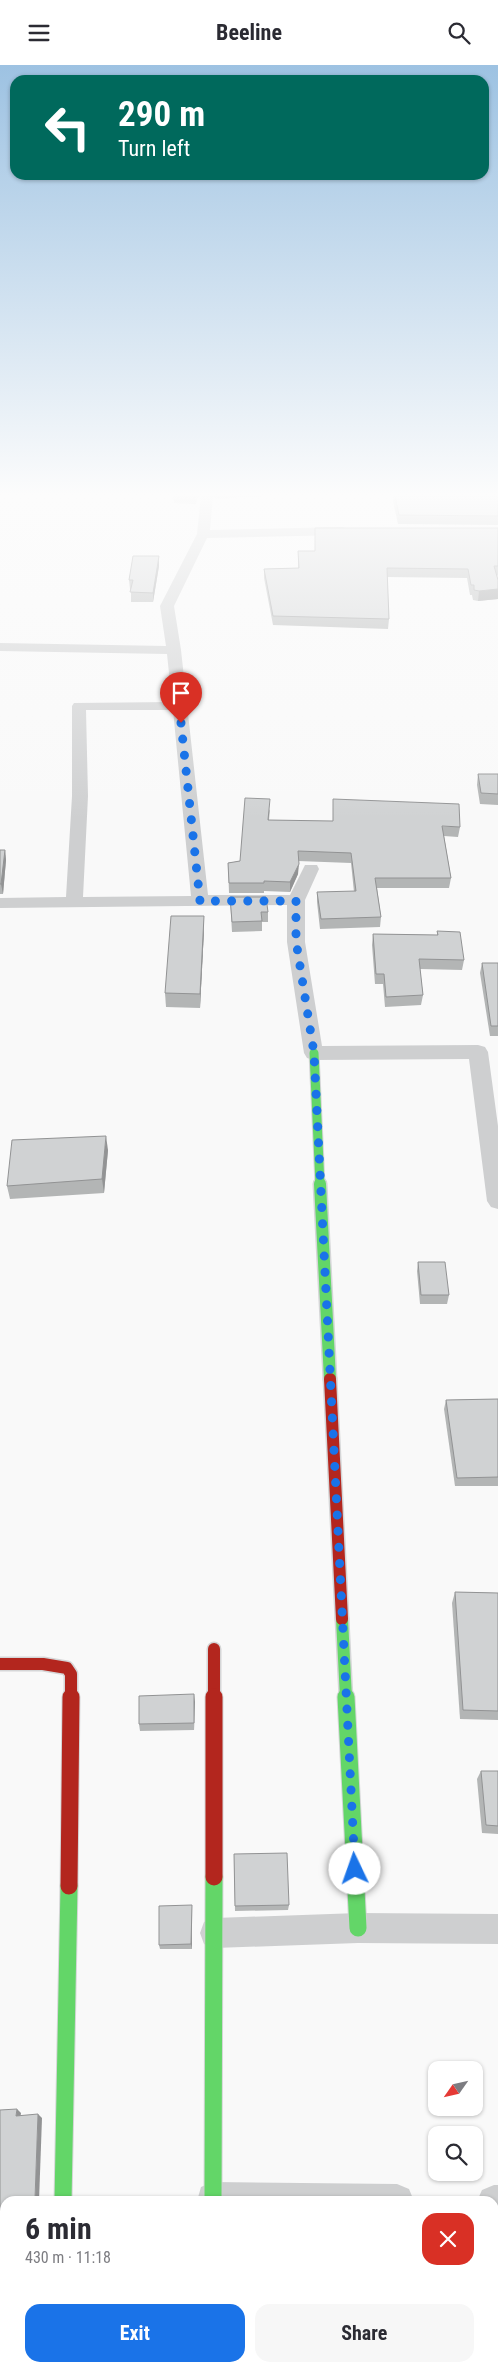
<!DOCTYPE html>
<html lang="en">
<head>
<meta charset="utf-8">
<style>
  :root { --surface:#fff; --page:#f7f7f7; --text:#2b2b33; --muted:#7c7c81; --accent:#1a73e8 }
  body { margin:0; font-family:"Roboto Condensed",sans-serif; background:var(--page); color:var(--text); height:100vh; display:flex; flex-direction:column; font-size:19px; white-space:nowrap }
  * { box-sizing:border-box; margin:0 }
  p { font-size:16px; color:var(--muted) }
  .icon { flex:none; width:28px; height:28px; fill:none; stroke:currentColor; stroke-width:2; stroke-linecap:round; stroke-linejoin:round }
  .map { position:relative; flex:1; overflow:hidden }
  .drawer { position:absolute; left:0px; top:2131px; width:499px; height:176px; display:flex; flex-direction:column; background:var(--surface); border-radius:15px 15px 0 0; box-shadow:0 1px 4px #0004 }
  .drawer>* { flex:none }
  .banner { position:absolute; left:10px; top:10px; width:479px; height:105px; border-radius:15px; box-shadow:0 1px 4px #0004; background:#00695c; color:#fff; overflow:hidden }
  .needle { width:32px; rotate:236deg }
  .buttons { position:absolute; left:428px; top:1996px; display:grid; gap:10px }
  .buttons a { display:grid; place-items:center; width:55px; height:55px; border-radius:10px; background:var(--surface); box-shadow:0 1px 4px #0004; font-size:25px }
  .pin { position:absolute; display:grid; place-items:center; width:42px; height:42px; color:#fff; margin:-51px -21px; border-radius:50% 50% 50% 0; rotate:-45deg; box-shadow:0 0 5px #0007 }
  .pin .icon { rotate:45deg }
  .me { position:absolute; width:55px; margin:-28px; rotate:357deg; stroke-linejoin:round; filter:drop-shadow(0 0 4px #0008) }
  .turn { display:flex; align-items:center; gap:18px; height:105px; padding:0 25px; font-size:22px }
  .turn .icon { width:65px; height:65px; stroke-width:2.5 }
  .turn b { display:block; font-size:35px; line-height:42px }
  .round { display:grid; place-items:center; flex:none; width:52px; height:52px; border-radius:15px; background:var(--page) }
  .head { display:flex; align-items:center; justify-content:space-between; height:85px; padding:0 25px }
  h1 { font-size:30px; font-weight:700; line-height:38px }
  .primary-button { display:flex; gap:10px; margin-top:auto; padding:10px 25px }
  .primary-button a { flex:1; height:58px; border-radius:15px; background:var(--accent); color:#fff; font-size:20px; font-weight:700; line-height:58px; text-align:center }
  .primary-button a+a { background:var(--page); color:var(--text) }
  header { display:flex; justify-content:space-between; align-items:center; height:65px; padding:0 25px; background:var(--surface); font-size:22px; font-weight:700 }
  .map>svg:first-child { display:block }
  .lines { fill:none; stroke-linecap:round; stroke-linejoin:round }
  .fast-far2-casing { stroke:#d5d6d7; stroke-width:11 }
  .fast-far1-casing { stroke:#d5d6d7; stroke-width:15 }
  .fast-casing { stroke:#d5d6d7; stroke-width:19 }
  .jam-far1-casing { stroke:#d5d6d7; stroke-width:15 }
  .jam-casing { stroke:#d5d6d7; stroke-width:19 }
  .street { fill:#cecfd0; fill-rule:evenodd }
  .fast-far2 { stroke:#63d668; stroke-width:9 }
  .fast-far1 { stroke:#63d668; stroke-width:12 }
  .fast { stroke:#63d668; stroke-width:17 }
  .jam-far1 { stroke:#b3261e; stroke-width:12 }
  .jam { stroke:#b3261e; stroke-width:17 }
  .wall { fill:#b3b5b5 }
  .shaded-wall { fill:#929394 }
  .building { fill:#d0d2d3; stroke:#929394 }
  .route { stroke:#1a73e8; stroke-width:9; stroke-dasharray:0 16.2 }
</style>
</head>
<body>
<header><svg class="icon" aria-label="menu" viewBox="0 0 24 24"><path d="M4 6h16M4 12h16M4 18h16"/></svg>Beeline<svg class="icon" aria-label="search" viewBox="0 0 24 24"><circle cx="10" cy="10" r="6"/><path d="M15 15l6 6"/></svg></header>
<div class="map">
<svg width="498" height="2307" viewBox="0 0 498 2307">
  <rect width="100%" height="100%" fill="#f9f9f9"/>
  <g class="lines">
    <g class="fast-far2-casing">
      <polyline id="fast-far2" points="314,988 320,1120"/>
    </g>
    <g class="fast-far1-casing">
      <g id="fast-far1">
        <polyline points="320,1119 330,1314"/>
        <polyline points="342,1554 346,1633"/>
      </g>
    </g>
    <g class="fast-casing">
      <g id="fast">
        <polyline points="346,1632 358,1863"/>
        <polyline points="63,2136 69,1821"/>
        <polyline points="213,2136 214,1812"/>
      </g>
    </g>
    <g class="jam-far1-casing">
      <g id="jam-far1">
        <polyline points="330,1314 342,1554"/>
        <polyline points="214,1584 214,1633"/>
        <polyline points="0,1599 43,1599 67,1603 71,1609 71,1633"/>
      </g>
    </g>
    <g class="jam-casing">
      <g id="jam">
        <polyline points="214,1632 214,1812"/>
        <polyline points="69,1821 71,1632"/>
      </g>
    </g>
    <g class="street">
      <path d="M 201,431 L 213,431 L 210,465 L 343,462 L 349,466 L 343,470 L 207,473 L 174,541 L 181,585 L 208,830 L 290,830 L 305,800 L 317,800 L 319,804 L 305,835 L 305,877 L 322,981 L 478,980 L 485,982 L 488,987 L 498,1061 L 498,1144 L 491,1142 L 487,1136 L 469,994 L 314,995 L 307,993 L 304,988 L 287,877 L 287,840 L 0,843 L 0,833 L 66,832 L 72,731 L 72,641 L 74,638 L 172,637 L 167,589 L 0,586 L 0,578 L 166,581 L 160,541 L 197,469 ZM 86,645 L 173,645 L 191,831 L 83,832 L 88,731 Z"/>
      <polygon points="358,1848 498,1849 498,1879 358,1878 215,1883 204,1879 200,1868 204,1857 215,1853"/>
      <polygon points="213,2117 397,2119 409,2124 414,2136 197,2136 201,2122"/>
      <polygon points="494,2120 498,2120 498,2154 494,2154 494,2136 477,2136 482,2125"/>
      <polygon points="41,2302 77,2302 76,2307 40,2307"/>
      <rect x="198" y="2302" width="36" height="5"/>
    </g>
    <use href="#fast-far2" class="fast-far2"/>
    <use href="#fast-far1" class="fast-far1"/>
    <use href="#fast" class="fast"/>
    <use href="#jam-far1" class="jam-far1"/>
    <use href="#jam" class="jam"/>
  </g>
  <g class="wall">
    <polygon points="173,431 199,431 197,434 196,439 174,438"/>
    <polygon points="214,431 266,431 215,434"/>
    <polygon points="393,431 498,431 498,460 398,459 393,436"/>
    <polygon points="315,463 498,463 498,511 497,510 498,515 498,534 478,536 473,535 472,530 470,530 467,513 387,512 389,554 388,564 273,560 264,513 264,504 298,503 298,486 315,486"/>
    <polygon points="159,501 153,537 131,537 131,524 130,524 129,515"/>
    <polygon points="478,709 498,709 498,740 480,739 477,720"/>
    <polygon points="270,744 269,755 460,762 458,772 444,771 451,813 449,823 377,823 381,852 380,862 320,864 317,837 317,827 354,827 351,798 298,796 298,809 290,827 264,826 264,828 229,828 228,798 240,796"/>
    <polygon points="0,785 5,785 6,795 3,829 0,829"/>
    <polygon points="230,832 268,847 268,857 262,857 262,866 232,867"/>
    <polygon points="204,865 200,943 166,942 165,928"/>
    <polygon points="437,866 464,895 462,905 420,904 423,930 421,940 385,942 383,919 375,919 372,880 373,869 437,870"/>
    <polygon points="482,898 498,898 498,971 490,971 480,908"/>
    <polygon points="108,1085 104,1128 10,1134 7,1121"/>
    <polygon points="418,1197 449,1230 447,1239 420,1239 417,1206"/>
    <polygon points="498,1334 498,1421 455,1421 444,1344 446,1335"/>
    <polygon points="455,1527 498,1528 498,1655 460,1654 452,1538"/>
    <polygon points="194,1629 194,1665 140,1666 139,1659"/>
    <polygon points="481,1706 498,1706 498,1769 482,1768 477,1714"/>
    <polygon points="234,1789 289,1840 288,1845 235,1846"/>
    <polygon points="192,1840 192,1884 160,1884 159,1880"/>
  </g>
  <g class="shaded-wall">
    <polygon points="159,491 159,501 153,537 153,528"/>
    <polygon points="498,524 498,534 478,536 479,526"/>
    <polygon points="5,785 6,795 3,829 1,819"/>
    <polygon points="299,799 298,809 290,827 290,817"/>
    <polygon points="204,851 204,865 200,943 200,929"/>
    <polygon points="106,1071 108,1085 104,1128 102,1114"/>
    <polygon points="194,1629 195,1637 194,1665"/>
    <polygon points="192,1840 192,1884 191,1879"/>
    <polygon points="17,2044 21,2048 20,2055 16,2051"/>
    <polygon points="38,2049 42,2053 39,2136 35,2134"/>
    <polygon points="36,2302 39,2302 38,2307 39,2307 34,2307"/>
  </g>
  <g class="building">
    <polygon points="395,431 498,431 498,451 399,450"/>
    <polygon points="315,463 498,463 498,501 494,501 498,515 498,524 479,526 474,525 474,520 471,520 468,504 387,503 389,554 273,551 264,504 299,503 298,486 315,486"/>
    <polygon points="133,491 159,491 153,528 130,527 133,515 129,515"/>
    <polygon points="478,709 498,709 498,729 481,728"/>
    <polygon points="245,733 270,734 268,755 333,756 333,734 459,739 460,762 442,761 451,813 375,813 381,852 321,854 317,827 356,826 351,788 298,786 299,799 290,817 264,816 264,818 229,818 228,798 240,796"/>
    <polygon points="0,785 5,785 1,819 0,819"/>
    <polygon points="230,832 266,832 268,847 261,847 262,856 232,857"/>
    <polygon points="171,851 204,851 200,929 165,928"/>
    <polygon points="437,866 460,867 464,895 419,894 423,930 386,932 384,909 376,909 373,869 438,870"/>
    <polygon points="482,898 498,898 498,961 491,961"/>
    <polygon points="106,1071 102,1114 7,1121 12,1075"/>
    <polygon points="418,1197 445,1197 449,1230 421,1230"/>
    <polygon points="498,1334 498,1412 457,1413 446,1335"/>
    <polygon points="455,1527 498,1528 498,1646 463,1645"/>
    <polygon points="194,1629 194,1658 139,1659 139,1631"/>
    <polygon points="481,1706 498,1706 498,1761 486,1760"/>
    <polygon points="287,1788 289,1840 235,1841 234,1789"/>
    <polygon points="192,1840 191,1879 159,1880 159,1841"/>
    <polygon points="17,2044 16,2051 38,2049 35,2134 47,2136 5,2136 5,2302 36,2302 34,2307 0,2307 0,2045"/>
    <polygon points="363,2302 418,2302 418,2304 363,2305"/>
  </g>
  <linearGradient id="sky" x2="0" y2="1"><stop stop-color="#9dc2e2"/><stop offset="0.57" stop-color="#fcfcfc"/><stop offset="1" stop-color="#fcfcfc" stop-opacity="0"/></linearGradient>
  <rect width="498" height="754" fill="url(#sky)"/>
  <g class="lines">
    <polyline class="route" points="181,658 200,836 296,836 296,876 314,988 355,1804"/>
  </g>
</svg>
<div class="buttons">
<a><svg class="needle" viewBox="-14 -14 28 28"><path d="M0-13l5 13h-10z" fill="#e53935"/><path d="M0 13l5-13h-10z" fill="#7c7c81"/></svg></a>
<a><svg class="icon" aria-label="search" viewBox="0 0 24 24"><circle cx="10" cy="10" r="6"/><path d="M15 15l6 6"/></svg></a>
</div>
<div class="pin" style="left:181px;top:658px;background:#d93025"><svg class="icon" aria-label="arrive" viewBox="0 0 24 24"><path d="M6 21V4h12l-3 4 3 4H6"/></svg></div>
<svg class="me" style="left:355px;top:1804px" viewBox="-20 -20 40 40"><circle r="19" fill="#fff"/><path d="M0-13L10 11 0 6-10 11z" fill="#1a73e8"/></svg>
<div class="banner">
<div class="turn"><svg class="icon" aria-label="left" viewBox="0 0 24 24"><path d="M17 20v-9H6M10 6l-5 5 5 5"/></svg><div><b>290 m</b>Turn left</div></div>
</div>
<section class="drawer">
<div class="head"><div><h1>6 min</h1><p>430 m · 11:18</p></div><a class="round" style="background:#d93025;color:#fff"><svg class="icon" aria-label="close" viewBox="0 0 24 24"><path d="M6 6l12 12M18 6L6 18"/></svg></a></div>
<div class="primary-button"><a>Exit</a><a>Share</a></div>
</section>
</div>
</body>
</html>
